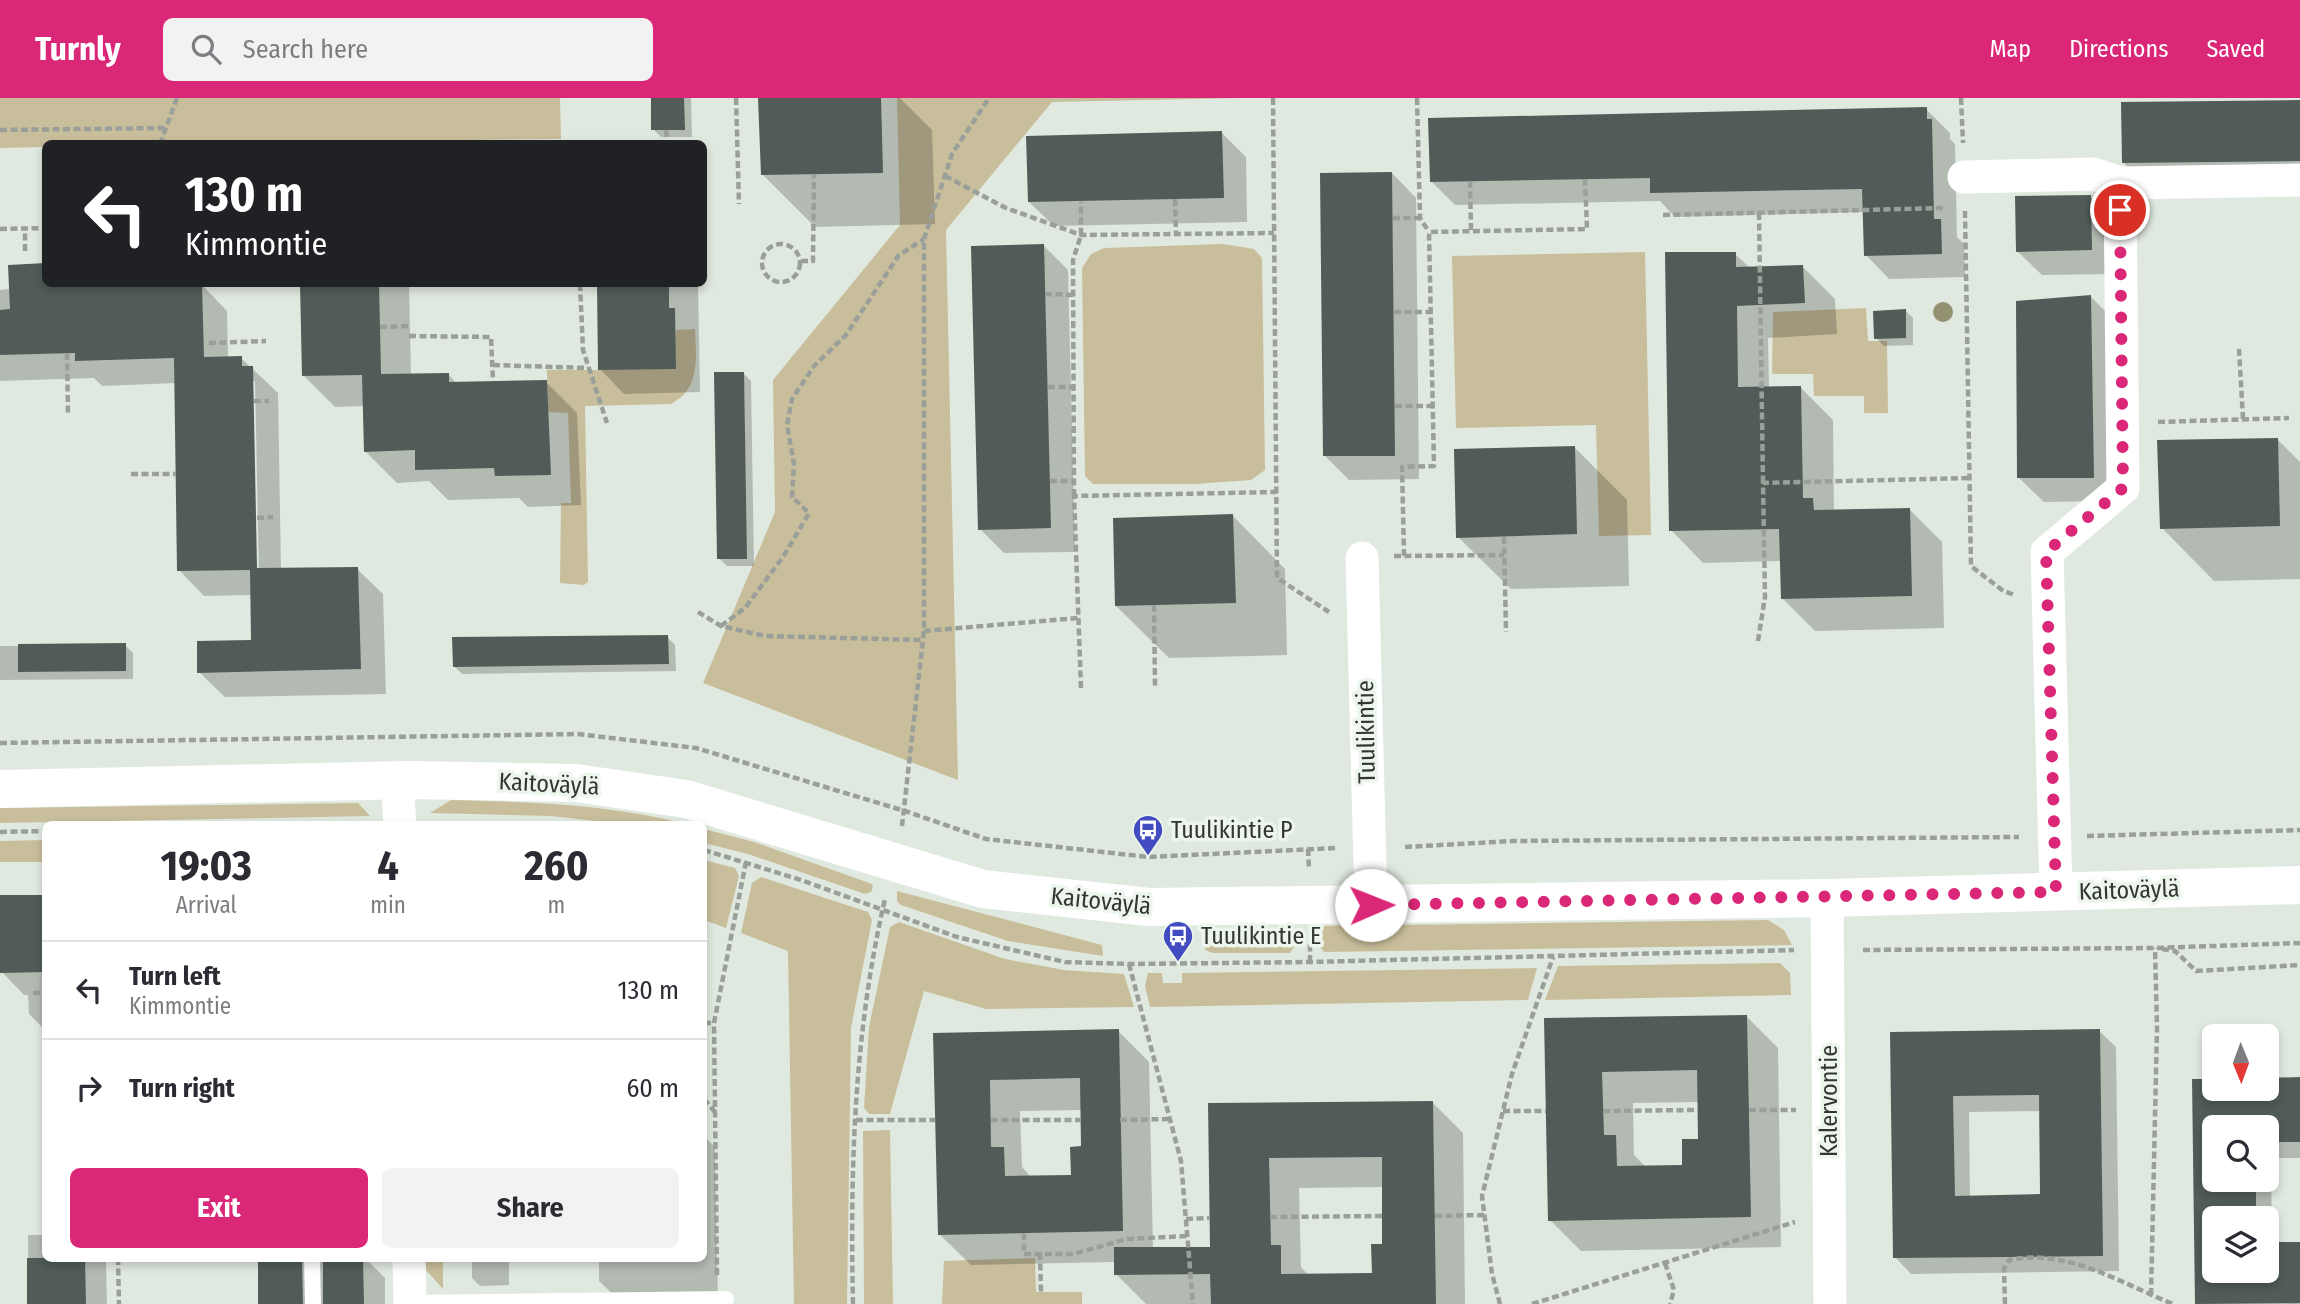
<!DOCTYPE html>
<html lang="en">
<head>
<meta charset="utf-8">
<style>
  :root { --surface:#fff; --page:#f2f2f3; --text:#2b2b33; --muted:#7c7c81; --line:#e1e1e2; --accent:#db2777 }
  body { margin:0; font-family:"Fira Sans Condensed",sans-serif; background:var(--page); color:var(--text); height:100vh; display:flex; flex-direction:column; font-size:26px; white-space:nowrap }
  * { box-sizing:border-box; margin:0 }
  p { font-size:23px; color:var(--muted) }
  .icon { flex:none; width:38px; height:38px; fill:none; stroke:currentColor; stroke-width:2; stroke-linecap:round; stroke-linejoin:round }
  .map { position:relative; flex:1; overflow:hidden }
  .drawer { position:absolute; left:42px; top:723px; width:665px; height:441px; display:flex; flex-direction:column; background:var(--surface); border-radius:10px; box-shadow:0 4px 10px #0003 }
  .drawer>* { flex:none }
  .top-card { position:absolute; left:42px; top:42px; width:665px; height:147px; border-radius:10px; box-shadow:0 4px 10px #0003; background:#202124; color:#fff; overflow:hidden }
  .needle { width:46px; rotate:179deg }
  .buttons { position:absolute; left:2202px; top:926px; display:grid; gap:14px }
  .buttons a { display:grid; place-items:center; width:77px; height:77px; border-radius:10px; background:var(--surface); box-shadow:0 4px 10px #0003; font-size:35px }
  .pin { position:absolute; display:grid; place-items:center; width:60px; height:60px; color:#fff; margin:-30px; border:4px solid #fff; border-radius:50%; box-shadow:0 2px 7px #0007 }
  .me { position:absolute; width:77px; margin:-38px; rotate:89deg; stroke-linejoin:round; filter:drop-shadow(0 0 5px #0008) }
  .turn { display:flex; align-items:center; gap:24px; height:147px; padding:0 28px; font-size:32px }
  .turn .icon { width:91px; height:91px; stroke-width:2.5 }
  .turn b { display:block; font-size:49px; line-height:60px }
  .eta { display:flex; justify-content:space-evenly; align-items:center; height:119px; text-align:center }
  .eta b { font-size:42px; font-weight:700; line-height:49px }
  .cta { display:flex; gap:14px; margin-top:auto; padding:14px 28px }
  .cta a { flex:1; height:80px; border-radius:10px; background:var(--accent); color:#fff; font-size:28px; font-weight:700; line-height:80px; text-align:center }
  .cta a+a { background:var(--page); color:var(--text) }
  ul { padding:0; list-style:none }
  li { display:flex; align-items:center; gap:21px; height:98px; padding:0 28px; border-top:2px solid var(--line) }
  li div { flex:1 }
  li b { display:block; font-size:26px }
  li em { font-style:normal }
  header { display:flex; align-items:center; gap:42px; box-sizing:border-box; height:98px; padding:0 35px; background:var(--accent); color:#fff }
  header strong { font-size:33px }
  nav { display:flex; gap:38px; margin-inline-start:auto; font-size:24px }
  .search { width:490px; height:63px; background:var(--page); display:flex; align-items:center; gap:18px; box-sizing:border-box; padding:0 24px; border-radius:10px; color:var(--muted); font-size:26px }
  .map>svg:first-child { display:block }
  .green { fill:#c9be9b }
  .shadow { fill:#0003; fill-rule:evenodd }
  .building { fill:#515c58; fill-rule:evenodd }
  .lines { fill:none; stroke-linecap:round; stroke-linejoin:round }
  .path { stroke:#9aa099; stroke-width:4.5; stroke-dasharray:7 3.5; stroke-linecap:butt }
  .lane { stroke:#fff; stroke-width:16 }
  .street { stroke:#fff; stroke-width:33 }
  .secondary { stroke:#fff; stroke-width:38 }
  .tree { fill:#949173 }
  .route { stroke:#db2777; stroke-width:12; stroke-dasharray:0 21.6 }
  .labels { text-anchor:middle; stroke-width:7; stroke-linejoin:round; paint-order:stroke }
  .street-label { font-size:24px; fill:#333633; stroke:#edf6ed }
  .poi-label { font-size:24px; fill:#333633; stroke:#edf6ed; text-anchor:start }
</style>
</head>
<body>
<header>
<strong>Turnly</strong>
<div class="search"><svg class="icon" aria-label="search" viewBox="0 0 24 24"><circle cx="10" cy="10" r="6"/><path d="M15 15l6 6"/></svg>Search here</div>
<nav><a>Map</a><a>Directions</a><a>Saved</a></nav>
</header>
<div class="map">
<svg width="2300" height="1206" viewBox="0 0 2300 1206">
  <rect width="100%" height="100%" fill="#e0e9df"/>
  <g class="green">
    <polygon points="0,0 560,0 561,41 46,46 45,49 0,50"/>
    <polygon points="897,0 1241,0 1052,4 946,132 958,682 703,585 775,414 773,282 900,127"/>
    <polygon points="1223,146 1254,151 1262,160 1265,372 1251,382 1195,386 1093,386 1085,378 1082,170 1091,156 1104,150"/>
    <polygon points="1645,154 1651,437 1599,438 1596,327 1456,330 1452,158"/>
    <polygon points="1866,210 1868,243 1887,243 1888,315 1864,315 1864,298 1814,298 1813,276 1772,276 1773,214"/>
    <path d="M 695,231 C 696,259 701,291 671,306 L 585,308 L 588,484 L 584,487 L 560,485 L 561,405 L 571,405 L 568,315 L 548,314 L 547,272 L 598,272 L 675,252 L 676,232 Z"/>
    <path d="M 451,702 C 530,704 609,706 686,726 L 623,726 L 551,718 L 430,715 Z"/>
    <polygon points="358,705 370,718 0,725 0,710"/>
    <polygon points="704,731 754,744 872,786 873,789 871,794 865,796 748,756 704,745"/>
    <polygon points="45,742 45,764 0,764 0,743"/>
    <polygon points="704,762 735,770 739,778 726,830 704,822"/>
    <polygon points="761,779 868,814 872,822 851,930 847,1206 794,1206 788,853 741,835 752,785"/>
    <polygon points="897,793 1102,847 1103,858 1008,843 901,807 897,803"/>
    <polygon points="1768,822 1784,832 1792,847 1324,854 1317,845 1317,828"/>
    <polygon points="899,824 1005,861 1064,872 1124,876 1134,909 986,911 924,893 890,1016 869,1016 864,1010 869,929 890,829"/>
    <polygon points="1296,830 1296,846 1290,855 1213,855 1205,852 1205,845"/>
    <polygon points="1780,865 1790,875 1791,897 1545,902 1558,868"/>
    <polygon points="1537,870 1528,902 1150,909 1145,888 1148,875 1162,875 1163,885 1182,885 1182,875"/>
    <polygon points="890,1032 893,1206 864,1206 863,1033"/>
    <polygon points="426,1160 443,1160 443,1191 426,1172"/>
    <polygon points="1035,1160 1036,1194 1082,1194 1082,1206 942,1206 944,1163"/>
  </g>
  <g class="shadow">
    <polygon points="653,0 691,0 692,39 661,39 653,31"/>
    <polygon points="760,0 900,0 932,32 935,126 815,129 763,77"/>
    <polygon points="2300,3 2300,87 2148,89 2124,65"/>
    <polygon points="1926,11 1950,35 1950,41 1955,46 1957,139 1964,146 1965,179 1889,181 1866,157 1864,114 1675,119 1660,103 1455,107 1431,83"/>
    <polygon points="1222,35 1246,59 1247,124 1054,128 1029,104"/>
    <polygon points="1392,75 1416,100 1419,381 1349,382 1325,358"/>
    <polygon points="2091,99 2115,123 2115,176 2042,177 2017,153"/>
    <polygon points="1044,148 1068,172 1075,454 1004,455 980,431"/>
    <polygon points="1735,156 1750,170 1802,168 1835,201 1837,236 1768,240 1769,290 1800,289 1833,322 1834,413 1909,411 1942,444 1944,530 1815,533 1782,500 1781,463 1703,465 1671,432"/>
    <path d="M 46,186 L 202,187 L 227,213 L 228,260 L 241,260 L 278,295 L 281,472 L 357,471 L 383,496 L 386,596 L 225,599 L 199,574 L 253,544 L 252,497 L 204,498 L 179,472 L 176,285 L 102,288 L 94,280 L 0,283 L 0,192 ZM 252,283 L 255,283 L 259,479 L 256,479 Z"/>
    <polygon points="301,186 409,186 411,277 448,276 457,286 546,284 577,315 581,407 528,409 519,400 448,402 429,383 397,385 366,354 364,308 335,309 304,278"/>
    <polygon points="598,186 698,186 700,294 624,296 600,271"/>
    <polygon points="2091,199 2115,223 2117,403 2044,404 2019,380"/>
    <polygon points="1905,212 1913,220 1913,247 1884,248 1876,240"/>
    <polygon points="743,275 751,283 754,468 727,468 719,460"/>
    <polygon points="2278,342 2300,364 2300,481 2214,483 2162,430"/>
    <polygon points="1574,349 1627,402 1629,488 1511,491 1458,439"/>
    <polygon points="1233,418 1285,471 1287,557 1169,560 1116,508"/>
    <polygon points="667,539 675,547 676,573 462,576 454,568"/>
    <polygon points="125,547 133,555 133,581 0,582 0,548"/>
    <polygon points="46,798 46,933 29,916 28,897 24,897 2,874"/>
    <path d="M 1746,918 L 1778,950 L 1781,1149 L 1581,1153 L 1550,1122 L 1546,922 ZM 1699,1004 L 1700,1042 L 1684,1069 L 1647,1070 L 1634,1057 L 1633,1005 Z"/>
    <path d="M 1118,933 L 1149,964 L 1153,1151 L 1212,1150 L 1210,1007 L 1432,1004 L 1463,1035 L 1465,1206 L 1146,1206 L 1116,1176 L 1115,1164 L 971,1167 L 939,1136 L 935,937 ZM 1082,1012 L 1083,1050 L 1073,1078 L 1031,1079 L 1022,1069 L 1020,1013 ZM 1384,1089 L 1384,1148 L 1374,1176 L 1309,1178 L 1301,1169 L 1299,1090 Z"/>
    <path d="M 2099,933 L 2116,949 L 2119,1173 L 1911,1176 L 1895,1159 L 1892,936 ZM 2041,1013 L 2042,1098 L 1970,1099 L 1969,1014 Z"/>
    <path d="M 2300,981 L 2300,1060 L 2271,1060 L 2272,1146 L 2300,1145 L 2300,1206 L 2197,1206 L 2194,983 L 2214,990 L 2266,990 ZM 2214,1029 L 2266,1029 L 2266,1082 L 2214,1082 ZM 2214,1120 L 2266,1120 L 2266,1172 L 2214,1172 Z"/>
    <polygon points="42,1029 46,1029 46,1160 203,1162 106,1163 107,1206 29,1206 28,1137 45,1137"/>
    <polygon points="704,1038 715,1049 718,1206 623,1206 599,1183 599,1160 704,1160"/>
    <polygon points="259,1160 365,1160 385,1180 385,1206 260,1206"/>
    <polygon points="472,1160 509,1160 509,1187 480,1188 472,1180"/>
  </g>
  <g class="building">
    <polygon points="651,0 684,0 685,32 651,32"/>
    <polygon points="758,0 881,0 883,75 761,77"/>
    <polygon points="2300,2 2300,63 2122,65 2121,4"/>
    <polygon points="1927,9 1927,21 1932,21 1934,121 1941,121 1942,156 1864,158 1862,91 1650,95 1650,80 1430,84 1428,20"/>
    <polygon points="1222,33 1224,100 1028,104 1026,38"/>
    <polygon points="1392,74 1395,358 1323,358 1320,75"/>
    <polygon points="2091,97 2092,152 2016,154 2015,98"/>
    <polygon points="1044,146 1051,430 978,432 971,148"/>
    <polygon points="1665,154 1736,154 1736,169 1803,167 1805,205 1737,208 1738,289 1801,288 1803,400 1813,400 1814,412 1910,410 1912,498 1781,501 1779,431 1669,433"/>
    <polygon points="46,165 46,186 202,186 204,259 242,258 242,268 253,268 257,470 358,469 361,571 197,575 197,543 251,542 250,472 177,473 174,260 75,263 75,255 0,257 0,212 10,211 8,167"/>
    <polygon points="300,186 379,186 381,276 449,275 449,284 547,282 551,377 495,378 494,370 415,372 415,352 364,354 362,277 302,278"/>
    <polygon points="597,186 669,186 669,210 675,210 676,271 598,272"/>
    <polygon points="2091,197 2094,380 2017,380 2016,203"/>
    <polygon points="1906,211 1906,240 1874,241 1873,213"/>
    <polygon points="714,274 744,274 747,461 717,461"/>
    <polygon points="2278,340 2280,428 2160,431 2157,342"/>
    <polygon points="1575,348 1577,436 1456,440 1454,351"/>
    <polygon points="1233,416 1236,505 1115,508 1113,420"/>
    <polygon points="668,537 669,566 453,569 452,539"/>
    <polygon points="126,545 126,573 18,574 18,546"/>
    <polygon points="0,797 46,797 46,874 0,875"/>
    <path d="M 1747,917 L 1751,1119 L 1548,1123 L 1544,920 ZM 1697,972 L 1698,1041 L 1682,1041 L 1682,1067 L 1617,1068 L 1616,1037 L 1604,1037 L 1602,974 Z"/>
    <path d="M 1119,931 L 1123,1133 L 938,1137 L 933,935 ZM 1080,980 L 1081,1048 L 1070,1049 L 1071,1077 L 1005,1078 L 1004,1049 L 991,1049 L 990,982 Z"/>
    <path d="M 2100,931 L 2103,1158 L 1893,1160 L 1890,934 ZM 2039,997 L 2040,1096 L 1955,1098 L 1953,998 Z"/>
    <polygon points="2300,979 2300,1044 2266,1044 2266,1029 2214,1029 2214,1082 2256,1082 2256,1120 2214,1120 2214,1172 2266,1172 2266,1144 2300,1144 2300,1205 2195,1206 2192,981 2214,981 2214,990 2266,990 2266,980"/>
    <path d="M 1433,1003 L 1436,1206 L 1211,1206 L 1210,1176 L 1114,1177 L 1114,1149 L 1210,1149 L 1208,1005 ZM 1382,1059 L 1382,1146 L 1371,1146 L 1372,1175 L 1281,1176 L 1281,1147 L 1271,1147 L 1269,1060 Z"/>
    <polygon points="27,1160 85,1160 86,1206 27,1206"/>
    <polygon points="258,1160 302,1160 303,1206 258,1206"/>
    <polygon points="323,1160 363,1160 364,1206 323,1206"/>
  </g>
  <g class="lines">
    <g class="path">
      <polyline points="736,0 739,106"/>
      <polyline points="1273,0 1277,480 1329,514"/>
      <polyline points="1417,0 1420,120 1429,134"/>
      <polyline points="1961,0 1963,45"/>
      <polyline points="0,32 166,30"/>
      <polyline points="666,32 668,46"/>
      <polyline points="160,46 177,0"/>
      <polyline points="945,78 1006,110 1081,137 1274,135"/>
      <polyline points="1470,83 1471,133"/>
      <polyline points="1175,101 1176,136"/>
      <polyline points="1965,113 1971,468 2002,492 2014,497"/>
      <polyline points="1759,115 1763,385"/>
      <polyline points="1663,117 1945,110"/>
      <polyline points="1393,120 1420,120"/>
      <polyline points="0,131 46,130"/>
      <circle cx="781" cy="165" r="19"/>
      <polyline points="25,153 25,130"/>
      <polyline points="801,163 813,163 814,76"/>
      <polyline points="264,186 264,188"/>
      <polyline points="580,186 583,252 607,325"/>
      <polyline points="1045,196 1074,197"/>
      <polyline points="1394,214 1431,214"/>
      <polyline points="380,229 409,228"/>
      <polyline points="409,238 491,239 493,283"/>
      <polyline points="209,245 266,243"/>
      <polyline points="2239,251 2243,321"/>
      <polyline points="67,255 68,317"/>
      <polyline points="493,267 588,270"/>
      <polyline points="1048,289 1074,289"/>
      <polyline points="254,303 269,303"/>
      <polyline points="1395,308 1433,308"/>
      <polyline points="2158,324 2289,320"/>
      <polyline points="131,376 176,376"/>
      <polyline points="1050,383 1074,383"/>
      <polyline points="1074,398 1073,162 1081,137 1081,104"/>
      <polyline points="257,420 273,419"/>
      <polyline points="1504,439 1506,534"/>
      <polyline points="1394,458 1504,457"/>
      <polyline points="1404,458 1402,369 1434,368 1429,134 1587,131 1585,81"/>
      <polyline points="1154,507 1155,588"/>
      <polyline points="698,514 721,528 765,538 923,542"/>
      <polyline points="721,528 745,510 783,459 809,415 792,399 794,366 787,327 792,301 814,268 846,237 899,157 924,141"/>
      <polyline points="924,533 1078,520"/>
      <polyline points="1758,543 1765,499 1763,385 1969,380"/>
      <polyline points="1081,590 1074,398 1276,394"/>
      <polyline points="0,645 578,636 696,650 905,713 986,741 1148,759 1337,750"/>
      <polyline points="432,726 492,726"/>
      <polyline points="902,728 924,533 924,141 952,56 989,0"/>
      <polyline points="0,734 46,733"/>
      <polyline points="2087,738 2300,732"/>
      <polyline points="1405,749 1513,743 2019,739"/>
      <polyline points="1308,751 1309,771"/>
      <polyline points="704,752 801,782 957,839 1065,864 1129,866 1310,864 1794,852"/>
      <polyline points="2162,851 2175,853 2196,873 2300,867"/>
      <polyline points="1863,852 2155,850 2300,845"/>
      <polyline points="1310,864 1310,843"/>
      <polyline points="1129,866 1181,1063 1193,1206"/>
      <polyline points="33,895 46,894"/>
      <polyline points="704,925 714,925"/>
      <polyline points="704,1001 715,1014"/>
      <polyline points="1749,1012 1796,1012"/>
      <polyline points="1503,1013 1546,1013"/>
      <polyline points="1603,1013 1697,1012"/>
      <polyline points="856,1022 935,1022"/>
      <polyline points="991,1022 1081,1022"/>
      <polyline points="1120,1022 1169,1021"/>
      <polyline points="1435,1118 1484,1117"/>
      <polyline points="1270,1119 1382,1118"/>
      <polyline points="1186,1121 1210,1120"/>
      <polyline points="1024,1135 1024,1156 1073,1156 1127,1141 1188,1138"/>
      <polyline points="1040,1155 1041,1195"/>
      <polyline points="118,1160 119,1206"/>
      <polyline points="1665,1165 1674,1192 1670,1206"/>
      <polyline points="717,1177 714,925 746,764"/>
      <polyline points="2151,1197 2157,930 2155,850"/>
      <path d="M 853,1206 C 850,1070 854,934 885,801"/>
      <polyline points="1500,1206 1492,1176 1482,1098 1512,976 1553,859"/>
      <polyline points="1532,1206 1795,1124"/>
      <path d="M 2005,1206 L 2004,1171 L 2009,1162 C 2068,1150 2120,1185 2173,1206"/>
    </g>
    <g class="lane">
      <polyline points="312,1160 313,1206"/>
      <polyline points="410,1205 726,1201"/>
    </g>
    <g class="street">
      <polyline points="1964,79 2093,76 2120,85"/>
      <polyline points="1362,460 1371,807"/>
      <polyline points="397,682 400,726"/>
      <polyline points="2056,794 2047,454 2123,390 2120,85 2300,82"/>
      <polyline points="1827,800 1830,1206"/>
      <polyline points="409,1160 410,1206"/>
    </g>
    <polyline class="secondary" points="0,691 408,682 576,685 686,701 983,791 1149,809 1827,800 2300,787"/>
  </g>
  <circle class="tree" cx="1943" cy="214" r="10"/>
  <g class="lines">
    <polyline class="route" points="1371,807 2056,794 2046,454 2123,390 2120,112"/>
  </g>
  <defs>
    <g id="bus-pin" transform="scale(1.575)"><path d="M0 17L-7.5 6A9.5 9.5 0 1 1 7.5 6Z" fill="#434bc0" stroke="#edf6ed"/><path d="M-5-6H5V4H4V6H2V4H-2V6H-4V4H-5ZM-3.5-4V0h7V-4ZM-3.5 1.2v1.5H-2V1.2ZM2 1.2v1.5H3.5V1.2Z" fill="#fff"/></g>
  </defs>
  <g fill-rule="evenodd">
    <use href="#bus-pin" x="1148" y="732"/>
    <use href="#bus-pin" x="1178" y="838"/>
  </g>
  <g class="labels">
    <g class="street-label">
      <text transform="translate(1366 634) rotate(-91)" y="8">Tuulikintie</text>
      <text transform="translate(549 686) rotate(3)" y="8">Kaitoväylä</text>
      <text transform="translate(2129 792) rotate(-2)" y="8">Kaitoväylä</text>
      <text transform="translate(1101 803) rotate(6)" y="8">Kaitoväylä</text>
      <text transform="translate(1829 1003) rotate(-90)" y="8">Kalervontie</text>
    </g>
    <g class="poi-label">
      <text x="1171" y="740">Tuulikintie P</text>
      <text x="1201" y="846">Tuulikintie E</text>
    </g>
  </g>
</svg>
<div class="buttons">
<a><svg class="needle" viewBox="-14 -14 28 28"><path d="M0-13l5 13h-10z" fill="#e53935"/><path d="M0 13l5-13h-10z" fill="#7c7c81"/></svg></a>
<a><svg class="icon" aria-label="search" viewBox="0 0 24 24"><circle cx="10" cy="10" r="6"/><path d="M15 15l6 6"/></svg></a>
<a><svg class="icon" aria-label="layers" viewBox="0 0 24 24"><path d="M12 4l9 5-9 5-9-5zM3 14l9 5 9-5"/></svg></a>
</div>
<div class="pin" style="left:2120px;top:112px;background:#d93025"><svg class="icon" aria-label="arrive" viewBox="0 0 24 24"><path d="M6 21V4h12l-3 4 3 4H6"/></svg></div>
<svg class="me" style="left:1371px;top:807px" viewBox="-20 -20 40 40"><circle r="19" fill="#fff"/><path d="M0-13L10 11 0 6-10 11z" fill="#db2777"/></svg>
<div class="top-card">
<div class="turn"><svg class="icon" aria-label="left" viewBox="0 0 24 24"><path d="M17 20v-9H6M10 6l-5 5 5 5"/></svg><div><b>130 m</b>Kimmontie</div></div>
</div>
<section class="drawer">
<div class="eta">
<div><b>19:03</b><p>Arrival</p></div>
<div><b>4</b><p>min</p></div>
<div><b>260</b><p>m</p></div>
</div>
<ul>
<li><svg class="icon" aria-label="left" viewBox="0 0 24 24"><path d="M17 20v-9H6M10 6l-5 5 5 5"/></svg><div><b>Turn left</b><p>Kimmontie</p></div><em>130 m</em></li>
<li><svg class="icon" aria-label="right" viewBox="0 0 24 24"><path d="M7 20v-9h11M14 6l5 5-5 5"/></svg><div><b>Turn right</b></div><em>60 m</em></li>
</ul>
<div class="cta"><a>Exit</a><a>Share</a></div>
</section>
</div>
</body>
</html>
